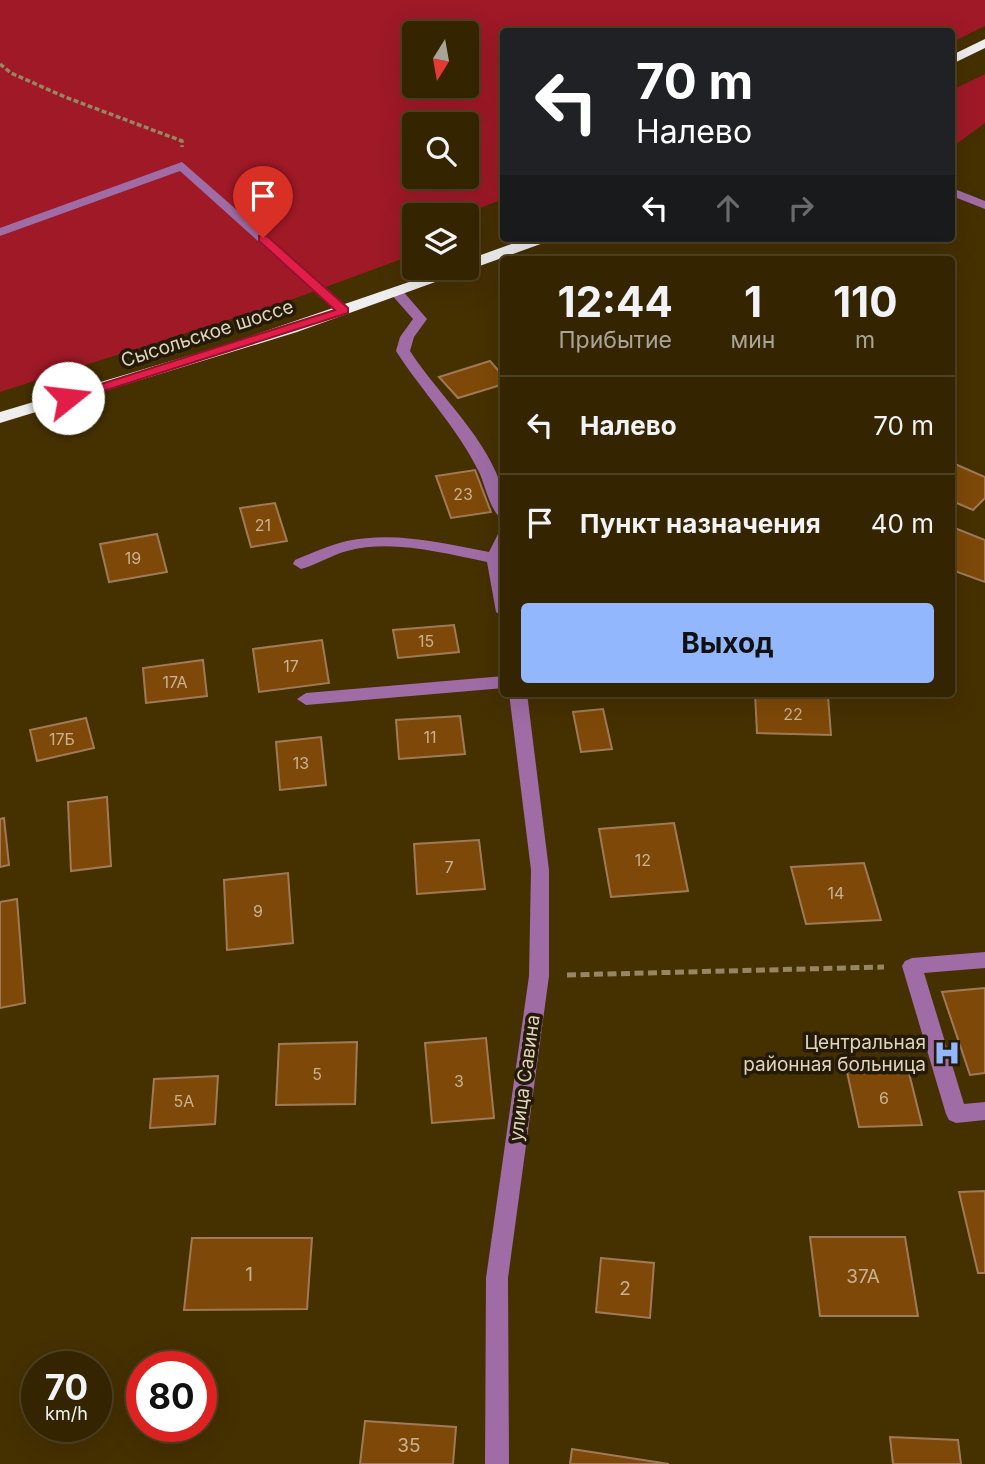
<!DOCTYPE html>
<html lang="ru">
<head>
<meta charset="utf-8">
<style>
  :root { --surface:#342400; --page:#3f300f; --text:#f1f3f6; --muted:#a9a499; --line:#4e4122; --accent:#92b7fd }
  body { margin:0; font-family:Inter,sans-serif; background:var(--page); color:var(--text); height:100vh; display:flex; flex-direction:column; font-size:26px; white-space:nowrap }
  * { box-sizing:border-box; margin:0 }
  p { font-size:23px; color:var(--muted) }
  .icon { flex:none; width:38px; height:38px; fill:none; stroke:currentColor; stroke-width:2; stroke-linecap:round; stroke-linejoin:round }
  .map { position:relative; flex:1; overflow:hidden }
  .drawer { position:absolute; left:500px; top:256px; width:455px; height:441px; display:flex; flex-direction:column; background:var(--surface); border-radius:7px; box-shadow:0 7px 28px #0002,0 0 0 2px var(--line) }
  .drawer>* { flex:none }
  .top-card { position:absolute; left:500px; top:28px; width:455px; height:214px; border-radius:7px; box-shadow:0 7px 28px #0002,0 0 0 2px var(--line); background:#202124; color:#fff; overflow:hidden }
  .needle { width:46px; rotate:191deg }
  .buttons { position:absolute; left:402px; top:21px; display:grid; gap:14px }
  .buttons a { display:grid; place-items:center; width:77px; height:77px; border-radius:7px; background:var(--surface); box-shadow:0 7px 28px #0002,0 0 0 2px var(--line); font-size:35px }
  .speed { position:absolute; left:21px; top:1351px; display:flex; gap:14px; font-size:35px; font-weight:700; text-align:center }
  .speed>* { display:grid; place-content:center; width:91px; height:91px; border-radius:50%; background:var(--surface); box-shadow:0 7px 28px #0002,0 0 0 2px var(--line); line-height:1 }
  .speed small { font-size:18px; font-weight:400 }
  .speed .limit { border:10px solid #d22; background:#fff; color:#111 }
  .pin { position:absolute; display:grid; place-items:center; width:60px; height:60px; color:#fff; margin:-72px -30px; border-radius:50% 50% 50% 0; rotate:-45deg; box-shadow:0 0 7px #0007 }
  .pin .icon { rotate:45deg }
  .me { position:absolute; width:77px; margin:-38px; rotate:74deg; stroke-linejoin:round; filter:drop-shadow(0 0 5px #0008) }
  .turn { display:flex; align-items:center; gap:24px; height:147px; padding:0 21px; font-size:32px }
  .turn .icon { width:91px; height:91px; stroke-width:2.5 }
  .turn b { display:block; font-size:49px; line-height:60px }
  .lanes { display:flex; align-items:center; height:66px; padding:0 21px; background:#0003; justify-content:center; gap:35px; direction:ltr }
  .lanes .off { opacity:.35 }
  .eta { display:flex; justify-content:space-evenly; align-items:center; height:119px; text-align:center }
  .eta b { font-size:42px; font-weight:700; line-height:49px }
  .primary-button { display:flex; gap:14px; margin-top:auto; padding:14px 21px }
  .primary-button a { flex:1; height:80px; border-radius:7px; background:var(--accent); color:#111; font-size:28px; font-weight:700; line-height:80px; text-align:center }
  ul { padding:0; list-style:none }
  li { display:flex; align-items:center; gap:21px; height:98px; padding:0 21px; border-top:2px solid var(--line) }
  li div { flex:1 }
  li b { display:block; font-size:26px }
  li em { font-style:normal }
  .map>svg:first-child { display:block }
  .green { fill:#9f1927; fill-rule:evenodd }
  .building { fill:#7e4908; stroke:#a07a58; stroke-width:2 }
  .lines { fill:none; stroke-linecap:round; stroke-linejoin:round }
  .path-far1 { stroke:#978663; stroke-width:3.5; stroke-dasharray:5 2.5; stroke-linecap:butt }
  .path { stroke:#978663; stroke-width:5; stroke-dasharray:9 4.5; stroke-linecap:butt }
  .minor { fill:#9f6ca6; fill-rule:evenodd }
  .highway { fill:#eee; fill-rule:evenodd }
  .route { fill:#e11d48; stroke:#92132f; stroke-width:2 }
  .labels { text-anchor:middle; stroke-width:7; stroke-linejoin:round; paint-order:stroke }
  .number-label { font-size:16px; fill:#c9b290 }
  .street-label { font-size:19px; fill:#e2d5be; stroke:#231a08 }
  .poi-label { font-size:19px; fill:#e2d5be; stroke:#231a08; text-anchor:end }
  .near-number-label { font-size:19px; fill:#c9b290 }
</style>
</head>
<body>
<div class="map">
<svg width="985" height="1464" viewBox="0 0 985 1464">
  <rect width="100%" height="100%" fill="#453000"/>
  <g class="green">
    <path d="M 0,0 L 985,0 L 985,26 L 952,42 L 952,32 L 504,32 L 504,199 L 461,215 L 415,215 L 415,254 L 288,301 L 0,392 ZM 415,33 L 467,33 L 467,86 L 415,86 ZM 415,124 L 467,124 L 467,177 L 415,177 Z"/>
    <polygon points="985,74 985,123 952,147 952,90"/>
  </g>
  <g class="building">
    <polygon points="490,361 504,377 504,384 458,398 439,377"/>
    <polygon points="955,464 985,477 985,498 973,510 952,501 952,467"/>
    <polygon points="475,470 491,512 451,518 436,476"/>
    <polygon points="275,503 287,541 251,547 240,508"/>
    <polygon points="952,527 985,540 985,582 952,570"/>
    <polygon points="157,534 167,572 109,582 100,544"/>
    <polygon points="454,625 459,652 398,658 393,630"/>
    <polygon points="322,640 329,683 259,692 253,649"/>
    <polygon points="203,660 207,696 146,703 143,668"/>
    <polygon points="755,693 828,696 831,735 757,733"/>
    <polygon points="603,709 612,749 581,752 573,712"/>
    <polygon points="460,716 465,754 399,759 396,720"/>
    <polygon points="86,718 94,748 37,761 30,730"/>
    <polygon points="321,737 326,785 280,790 276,742"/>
    <polygon points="107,797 111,866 71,871 68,802"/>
    <polygon points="4,818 9,865 0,867 0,819"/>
    <polygon points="674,823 688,891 611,897 599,829"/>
    <polygon points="479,840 485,889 417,894 414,844"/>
    <polygon points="864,863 881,920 806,924 791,867"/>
    <polygon points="288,873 293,943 227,950 224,880"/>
    <polygon points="17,899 25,1003 0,1008 0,902"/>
    <polygon points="985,988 985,1073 970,1075 942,992"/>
    <polygon points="486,1038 494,1118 432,1123 425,1043"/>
    <polygon points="357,1042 355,1104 276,1105 279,1044"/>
    <polygon points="908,1069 922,1125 859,1127 847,1072"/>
    <polygon points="218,1076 215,1124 150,1128 154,1079"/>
    <polygon points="985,1191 985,1273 978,1273 959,1192"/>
    <polygon points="810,1237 905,1237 918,1316 820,1316"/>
    <polygon points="192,1238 312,1238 307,1309 184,1310"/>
    <polygon points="601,1258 654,1263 650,1318 596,1312"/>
    <polygon points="365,1421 456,1427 453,1464 360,1464"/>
    <polygon points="890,1437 958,1440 961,1464 893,1464"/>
    <polygon points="572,1449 669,1464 570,1464"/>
  </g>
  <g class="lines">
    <polyline class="path-far1" points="0,64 11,73 65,97 182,141 182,147"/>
    <polyline class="path" points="567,975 884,967"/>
    <g class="minor">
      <polygon points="182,162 349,308 349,314 339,314 180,171 0,236 0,228"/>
      <polygon points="952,188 985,201 985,209 952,196"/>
      <path d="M 397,289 L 402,290 L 427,319 L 414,337 L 410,351 C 439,396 489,439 503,492 C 506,500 504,510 504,519 C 491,516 485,484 479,472 C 457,427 423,393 396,351 L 400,337 L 413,319 L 390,293 Z"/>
      <path d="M 504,533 L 504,617 L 496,612 L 487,562 C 442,553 392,539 347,551 C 331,555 317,565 301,569 L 293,564 L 295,560 C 312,553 329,545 347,541 C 394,531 443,543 489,552 L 498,534 Z"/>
      <polygon points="504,676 504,688 306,705 297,699 306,693"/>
      <polygon points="509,693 527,693 549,870 549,976 508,1278 509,1464 485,1464 486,1278 529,976 531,870"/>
      <polygon points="985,952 985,968 924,973 964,1104 985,1102 985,1120 956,1123 949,1120 946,1114 902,966 905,961 912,958"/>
    </g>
    <g class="highway">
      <polygon points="985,39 985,48 952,64 952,55"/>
      <polygon points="528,238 551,238 549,241 297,332 0,423 0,412 228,344 450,268 467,268 467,260"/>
    </g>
  </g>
  <polygon class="route" points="259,236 267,236 348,308 348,313 72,401 63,401 63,396 335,310 259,241"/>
  <defs>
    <g id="hospital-bare" transform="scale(2.1)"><path d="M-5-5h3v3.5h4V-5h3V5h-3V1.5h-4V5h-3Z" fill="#92b7fd" stroke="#231a08" stroke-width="2.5" paint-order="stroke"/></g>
  </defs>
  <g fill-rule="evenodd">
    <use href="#hospital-bare" x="947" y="1053"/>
  </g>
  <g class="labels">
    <g class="number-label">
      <text x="463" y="500">23</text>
      <text x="263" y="531">21</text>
      <text x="133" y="564">19</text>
      <text x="426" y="647">15</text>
      <text x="291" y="672">17</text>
      <text x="175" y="688">17А</text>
      <text x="793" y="720">22</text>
      <text x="430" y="743">11</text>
      <text x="62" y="745">17Б</text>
      <text x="301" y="769">13</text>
      <text x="643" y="866">12</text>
      <text x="449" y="873">7</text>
      <text x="836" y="899">14</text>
      <text x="258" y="917">9</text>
      <text x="317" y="1080">5</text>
      <text x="459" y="1087">3</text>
      <text x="884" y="1104">6</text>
      <text x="184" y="1107">5А</text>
    </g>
    <g class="street-label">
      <text transform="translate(207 333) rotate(-18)" y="7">Сысольское шоссе</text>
      <text transform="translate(524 1078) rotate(-82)" y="7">улица Савина</text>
    </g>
    <g class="poi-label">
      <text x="926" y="1049">Центральная<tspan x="926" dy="22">районная больница</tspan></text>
    </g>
    <g class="near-number-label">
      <text x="249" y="1281">1</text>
      <text x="863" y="1283">37А</text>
      <text x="625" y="1295">2</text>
      <text x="409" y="1452">35</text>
    </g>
  </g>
</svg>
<div class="buttons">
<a><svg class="needle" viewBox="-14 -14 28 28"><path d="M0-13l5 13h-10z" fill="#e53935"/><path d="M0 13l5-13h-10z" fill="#a9a499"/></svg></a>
<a><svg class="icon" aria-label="search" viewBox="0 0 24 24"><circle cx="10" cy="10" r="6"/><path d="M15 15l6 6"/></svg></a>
<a><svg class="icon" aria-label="layers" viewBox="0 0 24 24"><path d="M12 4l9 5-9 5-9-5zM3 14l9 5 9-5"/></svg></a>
</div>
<div class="speed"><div>70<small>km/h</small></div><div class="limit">80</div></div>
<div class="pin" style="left:263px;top:238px;background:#d93025"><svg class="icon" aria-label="arrive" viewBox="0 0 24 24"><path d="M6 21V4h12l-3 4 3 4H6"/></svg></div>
<svg class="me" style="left:68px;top:398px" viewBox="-20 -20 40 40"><circle r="19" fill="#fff"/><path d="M0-13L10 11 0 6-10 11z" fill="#e11d48"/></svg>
<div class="top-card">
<div class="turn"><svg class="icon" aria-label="left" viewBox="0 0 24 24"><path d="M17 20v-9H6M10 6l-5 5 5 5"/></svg><div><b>70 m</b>Налево</div></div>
<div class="lanes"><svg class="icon" aria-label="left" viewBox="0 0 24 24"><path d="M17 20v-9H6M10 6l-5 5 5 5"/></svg><svg class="icon off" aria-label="ahead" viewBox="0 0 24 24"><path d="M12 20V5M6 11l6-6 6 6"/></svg><svg class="icon off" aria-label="right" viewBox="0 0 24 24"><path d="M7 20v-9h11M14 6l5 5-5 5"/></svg></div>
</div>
<section class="drawer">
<div class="eta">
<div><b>12:44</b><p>Прибытие</p></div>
<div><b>1</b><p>мин</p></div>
<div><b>110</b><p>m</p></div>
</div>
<ul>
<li><svg class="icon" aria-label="left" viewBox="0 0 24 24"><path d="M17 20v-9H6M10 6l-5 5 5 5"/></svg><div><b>Налево</b></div><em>70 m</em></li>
<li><svg class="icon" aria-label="arrive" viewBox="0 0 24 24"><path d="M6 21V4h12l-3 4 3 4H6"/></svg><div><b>Пункт назначения</b></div><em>40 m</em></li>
</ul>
<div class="primary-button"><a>Выход</a></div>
</section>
</div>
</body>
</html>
